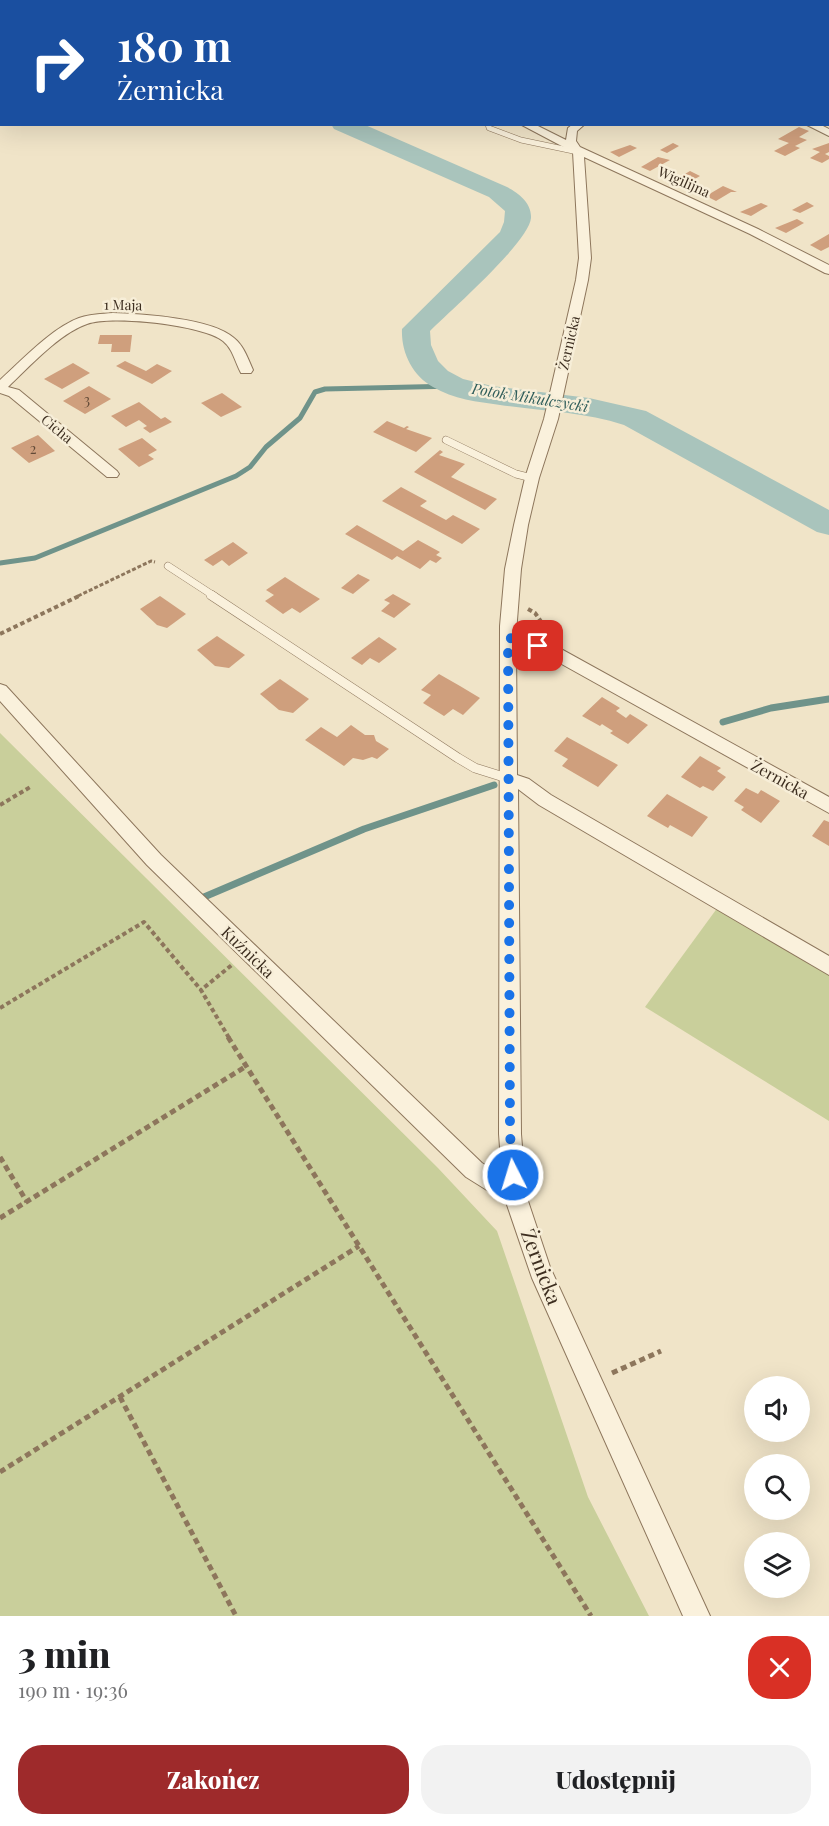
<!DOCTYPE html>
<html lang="pl">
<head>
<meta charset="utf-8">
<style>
  :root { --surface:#fff; --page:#f2f2f2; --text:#202124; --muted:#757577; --accent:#9e2a2b }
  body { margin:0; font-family:"Playfair Display",serif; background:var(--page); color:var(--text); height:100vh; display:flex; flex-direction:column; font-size:22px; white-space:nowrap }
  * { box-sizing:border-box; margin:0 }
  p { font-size:20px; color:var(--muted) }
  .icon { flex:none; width:33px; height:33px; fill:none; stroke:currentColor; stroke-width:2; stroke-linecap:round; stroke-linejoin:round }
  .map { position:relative; height:1616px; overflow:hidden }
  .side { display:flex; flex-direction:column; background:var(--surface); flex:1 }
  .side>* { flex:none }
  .guide { position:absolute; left:0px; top:0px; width:830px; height:126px; box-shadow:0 6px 24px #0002; background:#1a4fa0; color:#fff; overflow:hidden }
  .tools { position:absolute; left:744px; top:1376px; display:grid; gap:12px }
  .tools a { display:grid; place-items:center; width:66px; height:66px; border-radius:50%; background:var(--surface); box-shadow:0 6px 24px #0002; font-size:30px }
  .pin { position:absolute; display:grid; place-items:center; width:51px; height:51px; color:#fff; margin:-26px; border-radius:12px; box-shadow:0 3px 9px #0006 }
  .me { position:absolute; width:66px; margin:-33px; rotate:355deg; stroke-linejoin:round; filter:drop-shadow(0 0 4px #0008) }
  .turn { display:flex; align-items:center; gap:21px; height:126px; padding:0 18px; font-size:27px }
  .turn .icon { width:78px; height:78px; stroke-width:2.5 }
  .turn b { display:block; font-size:42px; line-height:51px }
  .round { display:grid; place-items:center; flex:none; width:63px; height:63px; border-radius:24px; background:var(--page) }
  .head { display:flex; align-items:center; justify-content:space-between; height:102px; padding:0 18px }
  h1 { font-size:36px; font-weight:800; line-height:45px }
  .action { display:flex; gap:12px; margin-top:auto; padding:12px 18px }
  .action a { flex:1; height:69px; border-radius:24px; background:var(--accent); color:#fff; font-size:24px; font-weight:800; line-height:69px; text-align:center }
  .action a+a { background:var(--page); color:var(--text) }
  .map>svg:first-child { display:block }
  .farmland { fill:#e6deb5 }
  .green { fill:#c9cf9b }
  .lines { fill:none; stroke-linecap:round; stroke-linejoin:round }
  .stream-far1 { stroke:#6f938a; stroke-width:5 }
  .stream { stroke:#6f938a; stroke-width:7 }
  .river { fill:#a9c4bc; fill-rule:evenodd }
  .building { fill:#cf9f7d }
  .lane-far2-casing { stroke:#8d765c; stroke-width:6 }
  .lane-far1-casing { stroke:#8d765c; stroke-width:8 }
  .lane-casing { stroke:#8d765c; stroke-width:10 }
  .street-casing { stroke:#8d765c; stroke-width:2 }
  .path-far3 { stroke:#8d765c; stroke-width:2; stroke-dasharray:2 1.5; stroke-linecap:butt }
  .path-far2 { stroke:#8d765c; stroke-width:3; stroke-dasharray:4 2; stroke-linecap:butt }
  .path-far1 { stroke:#8d765c; stroke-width:4; stroke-dasharray:4.5 3; stroke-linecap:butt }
  .path { stroke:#8d765c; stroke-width:5; stroke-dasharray:6 4; stroke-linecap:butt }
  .lane-far2 { stroke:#faf1dc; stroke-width:5 }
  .lane-far1 { stroke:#faf1dc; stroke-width:7 }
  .lane { stroke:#faf1dc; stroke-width:9 }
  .street { fill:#faf1dc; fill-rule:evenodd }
  .route { stroke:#1a73e8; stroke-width:10; stroke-dasharray:0 18 }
  .labels { text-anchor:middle; stroke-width:5; stroke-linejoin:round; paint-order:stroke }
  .far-street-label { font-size:14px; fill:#3d2e20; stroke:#f7eed8 }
  .number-label { font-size:14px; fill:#624a37 }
  .far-water-label { font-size:15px; font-style:italic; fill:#2f5d5a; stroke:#f7eed8 }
  .street-label { font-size:16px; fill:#3d2e20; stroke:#f7eed8 }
  .near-street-label { font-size:20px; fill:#3d2e20; stroke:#f7eed8 }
</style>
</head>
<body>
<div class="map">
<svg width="829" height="1616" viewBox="0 0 829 1616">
  <rect width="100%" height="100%" fill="#f0e4c8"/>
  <polygon class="farmland" points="0,0 213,0 2,2 0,91"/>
  <g class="green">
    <polygon points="0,733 438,1168 497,1231 588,1497 649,1616 0,1616"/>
    <polygon points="718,907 829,971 829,1121 645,1007"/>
  </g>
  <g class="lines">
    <polyline class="stream-far1" points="0,563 35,558 236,476 250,467 266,447 300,418 315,392 325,389 456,386"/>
    <g class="stream">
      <polyline points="723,722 771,708 829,699"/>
      <polyline points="204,897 364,829 494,785"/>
    </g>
    <g class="river">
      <polygon points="213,0 233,0 234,2 213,2"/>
      <path d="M 331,124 L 363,124 L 507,187 C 518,193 532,203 531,218 C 529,242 450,311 430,331 L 431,345 L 438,361 L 448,371 L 463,379 L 492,386 L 589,398 L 646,411 L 829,510 L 829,535 L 817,532 L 624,425 C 584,412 541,411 500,405 C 478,402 453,399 433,387 C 412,375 401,352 402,329 L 500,232 L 504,222 L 505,211 L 489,197 L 334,129 Z"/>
    </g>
  </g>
  <g class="building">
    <polygon points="799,127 809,131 799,137 807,140 795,146 800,148 785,156 774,151 789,143 778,139"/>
    <polygon points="673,143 679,146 667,153 660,150"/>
    <polygon points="829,143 829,152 825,154 829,156 829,159 822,163 810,158 820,152 812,149"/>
    <polygon points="630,145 637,148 619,157 610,152"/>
    <polygon points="658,157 670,160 650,171 641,167"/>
    <polygon points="690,171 700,176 683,186 673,181"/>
    <polygon points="723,186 737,192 731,192 716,201 706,196"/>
    <polygon points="807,202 814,206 800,213 792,210"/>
    <polygon points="761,203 768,206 751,216 740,212"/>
    <polygon points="797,219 804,223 786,233 775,228"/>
    <polygon points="829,234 829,247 821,251 810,245"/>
    <polygon points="100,335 132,335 130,352 111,352 112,344 98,344"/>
    <polygon points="125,361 146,371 157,364 172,371 152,384 116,366"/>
    <polygon points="73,363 90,373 62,389 44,379"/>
    <polygon points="89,386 111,399 85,414 63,401"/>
    <polygon points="222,393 242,407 221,417 201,403"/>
    <polygon points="139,402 161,419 165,417 172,422 150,433 143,428 147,426 139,420 126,427 111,416"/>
    <polygon points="387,421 404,428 407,426 409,427 406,429 432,438 416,452 373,432"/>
    <polygon points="38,435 55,451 29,463 11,448"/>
    <polygon points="142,438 157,450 148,455 154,459 139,467 118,449"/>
    <polygon points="440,450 443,452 439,455 465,464 451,477 497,499 485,510 414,472"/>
    <polygon points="401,487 427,501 420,506 446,520 453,515 480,529 462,544 382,501"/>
    <polygon points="357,525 403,551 418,540 440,552 436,555 442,558 436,563 430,560 420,569 397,556 392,560 345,534"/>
    <polygon points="233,542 248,553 229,566 222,560 213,566 204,560"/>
    <polygon points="358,574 370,580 353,594 341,588"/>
    <polygon points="285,577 302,588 320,599 300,613 292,608 283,614 265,601 274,595 266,590"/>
    <polygon points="393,594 411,604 394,618 381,611 390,603 384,600"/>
    <polygon points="160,596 186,614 167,628 157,625 140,609"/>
    <polygon points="217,636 245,655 229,668 215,666 197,650"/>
    <polygon points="379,637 397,649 379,663 370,658 362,665 351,658"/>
    <polygon points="439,674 460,686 480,698 463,715 453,709 444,716 423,703 431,695 421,690"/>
    <polygon points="280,679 309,699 293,713 279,710 260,694"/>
    <polygon points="602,697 620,708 616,711 626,718 630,714 648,725 628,744 610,733 613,731 605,726 602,724 600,726 582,716"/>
    <polygon points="351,725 365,735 374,735 376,741 389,749 377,759 372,757 363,760 353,758 344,766 305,740 321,727 337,737"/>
    <polygon points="567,737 618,765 598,787 562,766 568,759 554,751"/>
    <polygon points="700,756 721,768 717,771 726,777 713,791 703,786 700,788 681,777"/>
    <polygon points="746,788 758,794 761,790 780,801 761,823 741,810 744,807 734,801"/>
    <polygon points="667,794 708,817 692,837 670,825 668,828 647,816"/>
    <polygon points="824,820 829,822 829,846 812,836"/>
  </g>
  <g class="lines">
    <g class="lane-far2-casing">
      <polyline id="lane-far2" points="488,124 489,128 521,140 578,152"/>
    </g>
    <g class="lane-far1-casing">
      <g id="lane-far1">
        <polyline points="446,440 516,474 532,478"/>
        <polyline points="168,566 214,596"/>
      </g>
    </g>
    <g class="lane-casing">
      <polyline id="lane" points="211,595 458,758 475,768 510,779"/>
    </g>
    <g class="street-casing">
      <g id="street">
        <polygon points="579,0 590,0 578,2"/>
        <polygon points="719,0 732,0 733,2 720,2"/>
        <polygon points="769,0 779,0 768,2"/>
        <rect x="828" y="30" width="1" height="6"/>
        <polygon points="520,124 534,124 566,140 568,128 573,124 585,124 577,131 576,141 580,147 758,229 829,265 829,274 825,273 750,234 584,157 591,258 588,280 558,419 539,478 528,525 521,569 516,633 528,635 561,649 829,797 829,813 549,657 516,644 517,775 529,779 551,795 829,956 829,975 539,805 518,789 521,1134 526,1195 550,1267 710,1616 683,1616 532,1278 506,1202 466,1177 147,865 0,701 0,684 6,686 161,855 482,1163 502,1175 499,1134 500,626 505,569 514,525 525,478 544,419 576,280 579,258 573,152"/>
        <polygon points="805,124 819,124 829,129 829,136"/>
        <path d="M 113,313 C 142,314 212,318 234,338 C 244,346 248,359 253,370 L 251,373 L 241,373 C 235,362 233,349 223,341 C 203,325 112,315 87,324 C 60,333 29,367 8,387 L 19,390 L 117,471 L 119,474 L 117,477 L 107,477 L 9,396 L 0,393 L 0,380 C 22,360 52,328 79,318 C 90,314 101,314 113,313 Z"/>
      </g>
    </g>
    <polyline class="path-far3" points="92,0 99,2"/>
    <polyline class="path-far2" points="78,596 151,561 155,562"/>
    <g class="path-far1">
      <polyline points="528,609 535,613 547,630"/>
      <polyline points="0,634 81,595"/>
      <polyline points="0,805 32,786"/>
      <polyline points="0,1008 144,922 201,990"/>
      <polyline points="229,1038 201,990 233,964"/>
    </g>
    <g class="path">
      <polyline points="228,1037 591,1616"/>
      <polyline points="0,1157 27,1202"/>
      <polyline points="0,1218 245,1067"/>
      <polyline points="612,1373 661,1351"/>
      <polyline points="120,1397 236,1616"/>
      <polyline points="0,1472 359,1246"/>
    </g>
    <use href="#lane-far2" class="lane-far2"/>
    <use href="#lane-far1" class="lane-far1"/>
    <use href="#lane" class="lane"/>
    <use href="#street" class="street"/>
  </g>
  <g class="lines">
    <polyline class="route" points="513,1175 510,1134 508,638 522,639 538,646"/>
  </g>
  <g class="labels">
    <g class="far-street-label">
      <text transform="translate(684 182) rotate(24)" y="5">Wigilijna</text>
      <text transform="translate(123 305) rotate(1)" y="5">1 Maja</text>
      <text transform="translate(569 343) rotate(-77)" y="5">Żernicka</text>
      <text transform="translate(57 429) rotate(40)" y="5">Cicha</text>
    </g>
    <g class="number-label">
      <text x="87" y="405">3</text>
      <text x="33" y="454">2</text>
    </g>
    <g class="far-water-label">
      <text transform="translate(530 398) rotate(9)" y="5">Potok Mikulczycki</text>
    </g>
    <g class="street-label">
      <text transform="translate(780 779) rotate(29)" y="6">Żernicka</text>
      <text transform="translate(248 952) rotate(44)" y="6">Kuźnicka</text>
    </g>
    <g class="near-street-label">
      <text transform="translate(541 1267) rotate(69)" y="7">Żernicka</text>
    </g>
  </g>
</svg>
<div class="tools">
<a><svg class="icon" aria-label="sound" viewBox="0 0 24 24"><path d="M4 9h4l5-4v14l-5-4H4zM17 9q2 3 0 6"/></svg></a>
<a><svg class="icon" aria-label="search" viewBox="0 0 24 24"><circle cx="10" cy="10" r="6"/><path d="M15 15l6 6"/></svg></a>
<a><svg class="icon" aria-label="layers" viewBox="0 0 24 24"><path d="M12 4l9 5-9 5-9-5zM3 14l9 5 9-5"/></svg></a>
</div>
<div class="pin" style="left:538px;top:646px;background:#d93025"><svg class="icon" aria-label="arrive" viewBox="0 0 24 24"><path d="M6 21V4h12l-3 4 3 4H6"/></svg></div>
<svg class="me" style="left:513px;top:1175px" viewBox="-20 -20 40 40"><circle r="17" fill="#1a73e8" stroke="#fff" stroke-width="3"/><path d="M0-11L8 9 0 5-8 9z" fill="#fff"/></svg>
<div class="guide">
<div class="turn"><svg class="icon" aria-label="right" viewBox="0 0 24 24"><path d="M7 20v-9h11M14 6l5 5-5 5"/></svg><div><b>180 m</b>Żernicka</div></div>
</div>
</div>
<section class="side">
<div class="head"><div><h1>3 min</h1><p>190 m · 19:36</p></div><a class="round" style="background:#d93025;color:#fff"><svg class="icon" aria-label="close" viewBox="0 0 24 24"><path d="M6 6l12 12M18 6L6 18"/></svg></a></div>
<div class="action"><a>Zakończ</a><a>Udostępnij</a></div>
</section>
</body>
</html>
